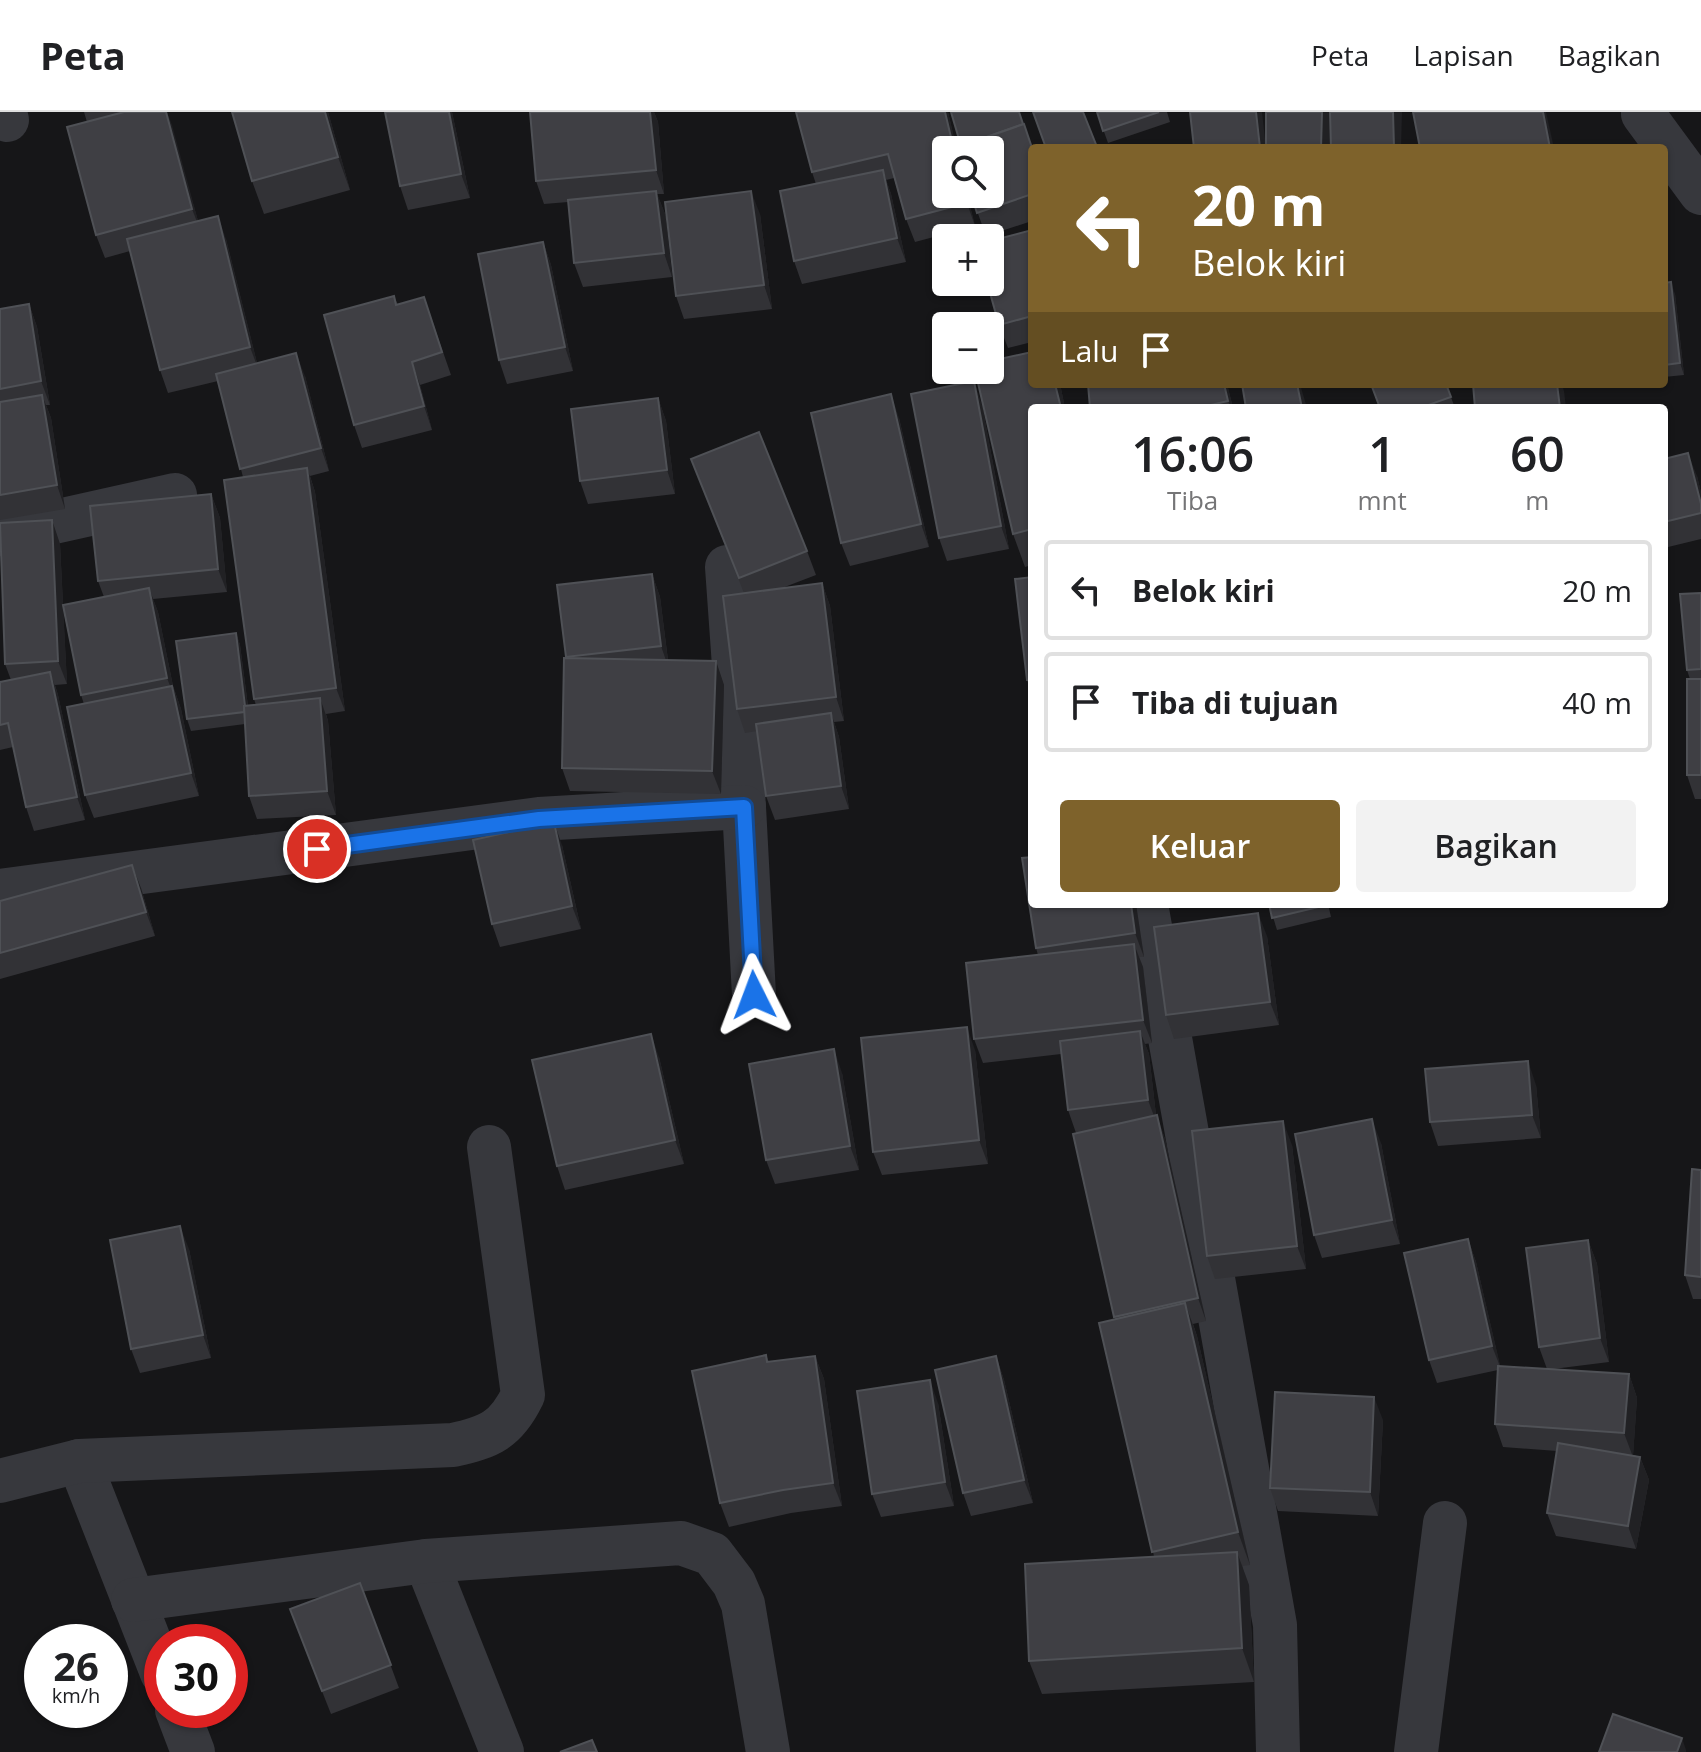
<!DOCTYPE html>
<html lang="id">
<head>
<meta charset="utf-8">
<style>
  :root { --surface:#fff; --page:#f2f2f2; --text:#202124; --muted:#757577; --line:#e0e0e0; --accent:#7e622b }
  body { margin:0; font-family:"Open Sans",sans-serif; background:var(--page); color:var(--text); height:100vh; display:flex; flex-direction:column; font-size:30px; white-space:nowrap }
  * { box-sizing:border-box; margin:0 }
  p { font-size:26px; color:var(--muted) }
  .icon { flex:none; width:44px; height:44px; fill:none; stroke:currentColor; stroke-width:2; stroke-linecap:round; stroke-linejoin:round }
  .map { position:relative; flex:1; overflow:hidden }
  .drawer { position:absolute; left:1028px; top:292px; width:640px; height:504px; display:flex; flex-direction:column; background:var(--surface); border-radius:8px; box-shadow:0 2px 6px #0004 }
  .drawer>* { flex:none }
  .guide { position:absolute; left:1028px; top:32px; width:640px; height:244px; border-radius:8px; box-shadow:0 2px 6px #0004; background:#7e622b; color:#fff; overflow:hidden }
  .buttons { position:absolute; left:932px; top:24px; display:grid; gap:16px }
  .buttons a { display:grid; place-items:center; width:72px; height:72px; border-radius:8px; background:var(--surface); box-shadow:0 2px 6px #0004; font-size:40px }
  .speed { position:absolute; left:24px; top:1512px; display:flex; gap:16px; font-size:40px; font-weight:700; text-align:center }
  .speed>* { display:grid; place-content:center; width:104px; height:104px; border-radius:50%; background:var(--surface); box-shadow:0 2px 6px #0004; line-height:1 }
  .speed small { font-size:20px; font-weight:400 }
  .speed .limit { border:12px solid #d22; background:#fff; color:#111 }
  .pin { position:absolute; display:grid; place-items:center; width:68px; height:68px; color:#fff; margin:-34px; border:4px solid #fff; border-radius:50%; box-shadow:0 2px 8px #0007 }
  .me { position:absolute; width:88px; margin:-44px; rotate:357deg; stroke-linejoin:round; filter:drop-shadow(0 0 6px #0008) }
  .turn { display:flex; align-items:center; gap:28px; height:168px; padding:0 32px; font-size:36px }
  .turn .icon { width:104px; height:104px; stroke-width:2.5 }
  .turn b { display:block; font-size:56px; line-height:68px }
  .then { display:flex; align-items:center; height:76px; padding:0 32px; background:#0003; gap:16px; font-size:30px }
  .eta { display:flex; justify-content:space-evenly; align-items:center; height:136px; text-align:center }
  .eta b { font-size:48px; font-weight:600; line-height:56px }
  .action { display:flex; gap:16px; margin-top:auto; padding:16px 32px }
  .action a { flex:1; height:92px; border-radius:8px; background:var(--accent); color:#fff; font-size:32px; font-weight:600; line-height:92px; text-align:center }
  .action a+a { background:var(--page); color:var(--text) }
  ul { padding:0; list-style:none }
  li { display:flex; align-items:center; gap:24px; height:100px; margin:0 16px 12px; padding:0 16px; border:4px solid var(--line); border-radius:8px }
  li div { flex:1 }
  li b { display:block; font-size:30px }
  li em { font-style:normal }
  header { display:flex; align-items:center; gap:48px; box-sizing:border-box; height:112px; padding:0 40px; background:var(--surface); border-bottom:2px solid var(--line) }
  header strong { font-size:38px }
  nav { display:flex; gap:44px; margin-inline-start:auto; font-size:28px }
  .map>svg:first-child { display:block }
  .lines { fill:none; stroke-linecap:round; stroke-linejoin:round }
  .minor { stroke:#37383d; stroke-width:44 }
  .wall { fill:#323236 }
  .shaded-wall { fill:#212124 }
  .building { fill:#3f3f44; stroke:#4f5156; stroke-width:2 }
  .route-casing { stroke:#114b97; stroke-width:20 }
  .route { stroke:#1a73e8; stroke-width:14 }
</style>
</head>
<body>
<header>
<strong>Peta</strong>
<nav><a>Peta</a><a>Lapisan</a><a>Bagikan</a></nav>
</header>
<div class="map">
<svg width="1701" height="1640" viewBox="0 0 1701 1640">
  <rect width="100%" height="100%" fill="#161618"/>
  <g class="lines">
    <g class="minor">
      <polyline points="5,0 7,8"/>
      <polyline points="1643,2 1701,81"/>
      <polyline points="0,422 175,383"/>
      <polyline points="727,455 744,695 754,883"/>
      <polyline points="0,779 539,707 744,695"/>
      <polyline points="1146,792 1275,1513 1278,1640"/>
      <polyline points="79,1349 162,1561"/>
      <path d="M 0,1369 L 79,1349 L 453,1333 C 490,1325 506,1318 523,1283 L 489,1035"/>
      <polyline points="426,1449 502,1640"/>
      <polyline points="133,1488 426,1449 681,1431 712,1442 734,1471 743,1492 768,1640"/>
      <polyline points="177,1598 193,1640"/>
      <polyline points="1416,1640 1445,1411"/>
    </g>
  </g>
  <g class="wall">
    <polygon points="84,0 167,0 198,109 226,127 257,251 305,264 329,359 310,364 315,380 345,599 326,602 328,609 336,703 257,707 249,684 245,612 191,619 187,607 236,521 240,533 248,594 256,593 254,587 243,365 218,269 168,281 160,258 130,139 105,146 96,123 87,10"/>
    <polygon points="328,0 350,78 264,102 252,69"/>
    <polygon points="385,0 452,0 470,86 408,98 400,74"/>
    <polygon points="530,0 654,0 658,10 664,82 657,82 665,102 672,165 583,175 574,151 568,90 544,92 536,69"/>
    <polygon points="948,0 956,35 1023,12 1032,36 1032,109 986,124 971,82 990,82 946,38 946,82 967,82 975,114 915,130 906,107 894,66 886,68 891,82 906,150 802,172 794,149 816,72 812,60"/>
    <polygon points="1097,0 1167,0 1170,10 1108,31"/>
    <polygon points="760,102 772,197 684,207 676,184"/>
    <polygon points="1032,118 1032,230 1008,236 999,213"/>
    <polygon points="543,130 551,153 573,259 507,272 499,248"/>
    <polygon points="1664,171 1675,182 1684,263 1664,265"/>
    <polygon points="394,184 398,193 424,185 451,263 420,273 432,318 362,336 354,313"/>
    <polygon points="29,192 37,215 50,293 46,293 51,306 65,397 0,408 0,197"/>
    <polygon points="1032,272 1060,272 1065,296 1032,296 1032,453 1025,455 1013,422"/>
    <polygon points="1088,272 1227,272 1233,296 1090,296"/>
    <polygon points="1446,272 1455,296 1380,296"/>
    <polygon points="658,286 666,309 675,382 588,392 580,369"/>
    <polygon points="982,293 1009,437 947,449 939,426"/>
    <polygon points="899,306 929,435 850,454 841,431"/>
    <polygon points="691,347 807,439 816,463 782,476 822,471 830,494 844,609 834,610 839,625 849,697 775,708 766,684 757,619 745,621 737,597 744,481"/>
    <polygon points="1664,347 1697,364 1701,381 1701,427 1664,436"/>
    <polygon points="211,382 220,406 227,480 153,487 158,500 173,574 181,597 199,684 94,706 85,683 84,592 81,583 63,496 67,572 55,573 58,583 85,708 34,719 26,695 13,635 0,638 0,568 1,570 11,568 5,552 52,408 60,432 63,493 104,485 98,469"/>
    <polygon points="652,462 660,485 668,548 716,549 724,573 721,682 570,679 562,656 566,546 557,473"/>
    <polygon points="1032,465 1032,583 1027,568"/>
    <polygon points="1701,481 1701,687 1695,687 1687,663 1690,567 1687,558"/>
    <polygon points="562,733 581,817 500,835 492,812"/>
    <polygon points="141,776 155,824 0,867 0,789"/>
    <polygon points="1032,792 1136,792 1144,845 1139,845 1143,855 1152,931 1145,932 1149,942 1156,1003 1165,1027 1206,1209 1193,1212 1197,1224 1250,1453 1242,1454 1249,1473 1254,1570 1042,1582 1029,1549 1154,1445 1115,1208 1076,1021 1068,998 1061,942 983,951 974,927 1038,843 1036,836"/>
    <polygon points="1269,792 1328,792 1331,805 1277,818"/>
    <polygon points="1267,824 1279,913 1174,927 1166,903"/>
    <polygon points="975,938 988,1052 882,1063 873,1040"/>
    <polygon points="659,945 684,1052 565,1078 557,1054"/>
    <polygon points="842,961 859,1058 775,1072 766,1048"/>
    <polygon points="1536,973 1541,1026 1438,1034 1430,1010"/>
    <polygon points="1381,1031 1400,1132 1322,1146 1314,1123"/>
    <polygon points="1292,1033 1306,1157 1215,1167 1207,1144"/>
    <polygon points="1701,1058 1701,1187 1693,1187 1685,1163"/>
    <polygon points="1468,1127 1476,1150 1500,1254 1547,1257 1539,1235 1588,1128 1597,1152 1609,1250 1553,1257 1629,1262 1637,1286 1633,1343 1640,1345 1649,1368 1636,1437 1556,1424 1547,1401 1557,1339 1503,1335 1495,1312 1498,1258 1437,1271 1429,1248"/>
    <polygon points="189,1137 211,1246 140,1261 131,1237"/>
    <polygon points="766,1243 769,1250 815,1244 824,1267 842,1394 791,1401 729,1415 720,1391"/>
    <polygon points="996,1244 1004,1268 1033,1391 971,1404 963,1381"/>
    <polygon points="938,1291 954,1394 881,1405 872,1382"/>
    <polygon points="1383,1308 1378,1404 1278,1399 1270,1376"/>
    <polygon points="360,1471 399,1576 331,1602 299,1521"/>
  </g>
  <g class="shaded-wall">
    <polygon points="166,0 167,0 172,13 201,120 192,97"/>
    <polygon points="325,0 328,0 350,78 338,45"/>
    <polygon points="449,0 452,0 470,86 461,62"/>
    <polygon points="650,0 654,0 658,10 664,82 656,58"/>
    <polygon points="945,0 948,0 957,38 954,38"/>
    <polygon points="1256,0 1262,0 1266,36 1260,36"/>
    <polygon points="1322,0 1331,0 1330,36 1321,36"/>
    <polygon points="1393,0 1402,0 1401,36 1394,36"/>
    <polygon points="1543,0 1546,0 1554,36 1550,36"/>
    <polygon points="883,58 891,82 906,150 897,126"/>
    <polygon points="656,79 665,102 672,165 664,141"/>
    <polygon points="751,79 760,102 772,197 764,173"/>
    <polygon points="965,82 967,82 975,114 967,91"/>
    <polygon points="218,104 226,127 259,259 250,235"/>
    <polygon points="543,130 551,153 573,259 565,235"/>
    <polygon points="1671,170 1675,182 1684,263 1680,251"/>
    <polygon points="29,192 37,215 50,293 41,269"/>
    <polygon points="296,241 305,264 329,359 321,336"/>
    <polygon points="412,250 420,273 432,318 424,294"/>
    <polygon points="974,269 982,293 1009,437 1001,414"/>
    <polygon points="1055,272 1060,272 1065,296 1061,296"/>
    <polygon points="1224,272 1227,272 1233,296 1231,296 1228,289"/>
    <polygon points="1297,272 1300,272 1307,296 1302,296"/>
    <polygon points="1557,272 1562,272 1564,279 1566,296 1560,296"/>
    <polygon points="891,282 899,306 929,435 921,412"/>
    <polygon points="42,283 51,306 65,397 57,373"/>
    <polygon points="658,286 666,309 675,382 667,358"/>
    <polygon points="1688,341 1697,364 1701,381 1701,392"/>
    <polygon points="307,356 315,380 345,599 336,576"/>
    <polygon points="211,382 220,406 227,480 218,457"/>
    <polygon points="52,408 60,432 67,572 58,549"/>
    <polygon points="652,462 660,485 669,557 661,534"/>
    <polygon points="822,471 830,494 844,609 836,585"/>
    <polygon points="149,476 158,500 173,574 181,597 199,684 191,661 176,589 167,566"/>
    <polygon points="236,521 240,533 250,611 246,599"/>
    <polygon points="716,549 724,573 721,682 712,659"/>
    <polygon points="50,560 58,583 85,708 77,685"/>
    <polygon points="320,586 328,609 336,703 327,679"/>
    <polygon points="831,601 839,625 849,697 841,674"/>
    <polygon points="554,710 562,733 581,817 572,794"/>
    <polygon points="132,753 141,776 155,824 146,800"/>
    <polygon points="1131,792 1136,792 1144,845 1135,821"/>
    <polygon points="1258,801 1267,824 1279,913 1270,890"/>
    <polygon points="1134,832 1143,855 1152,931 1143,908"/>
    <polygon points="967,915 975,938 988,1052 979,1028"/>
    <polygon points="1140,919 1149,942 1157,1012 1148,988"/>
    <polygon points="651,922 659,945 684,1052 675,1028"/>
    <polygon points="834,937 842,961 859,1058 850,1034"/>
    <polygon points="1528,949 1536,973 1541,1026 1532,1003"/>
    <polygon points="1157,1003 1165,1027 1206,1209 1198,1186"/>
    <polygon points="1372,1007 1381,1031 1400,1132 1392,1108"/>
    <polygon points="1283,1009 1292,1033 1306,1157 1297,1134"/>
    <polygon points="180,1114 189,1137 211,1246 203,1223"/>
    <polygon points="1468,1127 1476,1150 1501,1257 1492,1234"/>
    <polygon points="1588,1128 1597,1152 1609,1250 1600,1226"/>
    <polygon points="1185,1191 1197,1224 1250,1453 1238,1420"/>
    <polygon points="815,1244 824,1267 842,1394 833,1371"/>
    <polygon points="996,1244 1004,1268 1033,1391 1024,1368"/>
    <polygon points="1629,1262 1637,1286 1633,1345 1624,1321"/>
    <polygon points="930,1268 938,1291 954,1394 945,1370"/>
    <polygon points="1374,1285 1383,1308 1378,1404 1370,1380"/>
    <polygon points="1640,1345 1649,1368 1636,1437 1628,1414"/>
    <polygon points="1237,1440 1249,1473 1254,1570 1242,1536"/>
    <polygon points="1682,1626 1686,1638 1686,1640 1677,1640"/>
  </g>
  <g class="building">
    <polygon points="124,0 166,0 192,97 96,123 67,15"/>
    <polygon points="232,0 325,0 338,45 252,69"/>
    <polygon points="385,0 449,0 461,62 400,74"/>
    <polygon points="530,0 650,0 656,58 536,69"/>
    <polygon points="796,0 945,0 954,38 946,38 946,82 965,82 967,91 906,107 888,42 812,60"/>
    <polygon points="951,0 1019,0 1023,12 961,34"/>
    <polygon points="1033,0 1083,0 1097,35 1046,36"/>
    <polygon points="1097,0 1159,0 1103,19"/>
    <polygon points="1190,0 1256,0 1260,36 1194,36"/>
    <polygon points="1266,0 1322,0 1321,36 1266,36"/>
    <polygon points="1330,0 1393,0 1394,36 1331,36"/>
    <polygon points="1413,0 1543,0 1550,36 1420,36"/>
    <polygon points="1024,12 1032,36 1032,82 977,101 971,82 990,82 990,38 956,38 955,36"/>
    <polygon points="883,58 897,126 794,149 780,79"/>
    <polygon points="656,79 664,141 574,151 568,88"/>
    <polygon points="751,79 764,173 676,184 665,90"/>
    <polygon points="218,104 250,235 160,258 127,127"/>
    <polygon points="1032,118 1032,204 999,213 987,170 990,170 990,129"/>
    <polygon points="543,130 565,235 499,248 478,142"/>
    <polygon points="1671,170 1680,251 1664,253 1664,171"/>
    <polygon points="394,184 396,193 424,185 442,240 412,250 424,294 354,313 324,203"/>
    <polygon points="29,192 41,269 0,277 0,197"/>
    <polygon points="1032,240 1032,272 1055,272 1061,296 1032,296 1032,417 1013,422 975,258 990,258 990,249"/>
    <polygon points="296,241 321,336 240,357 216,262"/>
    <polygon points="974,269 1001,414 939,426 911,282"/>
    <polygon points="1088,272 1224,272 1228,289 1198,296 1090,296"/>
    <polygon points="1242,272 1297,272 1302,296 1246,296"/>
    <polygon points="1371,272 1446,272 1451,285 1420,296 1380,296"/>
    <polygon points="1473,272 1557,272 1560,296 1475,296"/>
    <polygon points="891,282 921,412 841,431 811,301"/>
    <polygon points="42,283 57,373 0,383 0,290"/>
    <polygon points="658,286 667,358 580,369 571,297"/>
    <polygon points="759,320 807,439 739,466 691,347"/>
    <polygon points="1688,341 1701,392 1701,401 1664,410 1664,347"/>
    <polygon points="307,356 336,576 254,587 224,368"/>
    <polygon points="211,382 218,457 98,469 90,394"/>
    <polygon points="52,408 58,549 5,552 0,411"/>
    <polygon points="652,462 661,534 566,545 557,473"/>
    <polygon points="1032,465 1032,568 1027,568 1015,467"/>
    <polygon points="822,471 836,585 737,597 723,484"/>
    <polygon points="149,476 167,566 81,583 63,493"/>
    <polygon points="1701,481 1701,557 1687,558 1680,482"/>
    <polygon points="236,521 245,594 244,594 244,600 187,607 176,529"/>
    <polygon points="564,546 716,549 712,659 562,656"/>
    <polygon points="50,560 77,685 26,695 8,611 0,613 0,569 0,570"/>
    <rect x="1687" y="567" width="14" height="96"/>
    <polygon points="172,574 191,661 85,683 67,595"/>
    <polygon points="320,586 327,679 249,684 244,594"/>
    <polygon points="831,601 841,674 766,684 756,612"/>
    <polygon points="554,710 572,794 492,812 473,728"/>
    <polygon points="1032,745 1032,792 1131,792 1135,821 1036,836 1022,746"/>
    <polygon points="132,753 146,800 0,841 0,789"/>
    <polygon points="1269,792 1327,792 1327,793 1272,806"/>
    <polygon points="1258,801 1270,890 1166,903 1154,815"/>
    <polygon points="1134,832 1143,908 974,927 966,851"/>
    <polygon points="967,915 979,1028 873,1040 861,926"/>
    <polygon points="1140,919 1148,988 1068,998 1060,929"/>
    <polygon points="651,922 675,1028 557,1054 532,948"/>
    <polygon points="834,937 850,1034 766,1048 749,952"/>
    <polygon points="1528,949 1532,1003 1430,1010 1425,957"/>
    <polygon points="1157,1003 1198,1186 1114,1205 1073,1022"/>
    <polygon points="1372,1007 1392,1108 1314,1123 1295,1022"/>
    <polygon points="1283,1009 1297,1134 1207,1144 1192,1019"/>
    <polygon points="1692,1057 1701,1058 1701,1165 1685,1163"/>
    <polygon points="180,1114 203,1223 131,1237 110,1128"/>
    <polygon points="1468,1127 1492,1234 1429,1248 1404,1141"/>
    <polygon points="1588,1128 1600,1226 1539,1235 1526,1136"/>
    <polygon points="1185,1191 1238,1420 1152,1440 1099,1211"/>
    <polygon points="766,1243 767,1250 815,1244 833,1371 783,1378 720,1391 692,1259"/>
    <polygon points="996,1244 1024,1368 963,1381 935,1258"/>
    <polygon points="1498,1254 1629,1262 1624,1321 1495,1312"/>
    <polygon points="930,1268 945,1370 872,1382 857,1279"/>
    <polygon points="1275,1280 1374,1285 1370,1380 1270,1376"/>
    <polygon points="1558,1331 1640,1345 1628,1414 1547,1401"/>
    <polygon points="1237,1440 1242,1536 1029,1549 1025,1452"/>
    <polygon points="360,1471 391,1553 322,1579 290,1497"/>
    <polygon points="1613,1602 1682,1626 1677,1640 1599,1640"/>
    <polygon points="592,1628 597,1640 560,1640"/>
  </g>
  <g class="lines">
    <g class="route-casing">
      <polyline id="route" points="317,737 539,707 744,695 754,883"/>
    </g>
    <use href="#route" class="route"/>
  </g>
</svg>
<div class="buttons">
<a><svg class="icon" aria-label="search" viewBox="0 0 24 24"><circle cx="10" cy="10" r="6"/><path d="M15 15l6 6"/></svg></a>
<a>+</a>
<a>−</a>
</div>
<div class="speed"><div>26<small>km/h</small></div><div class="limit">30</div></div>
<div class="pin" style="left:317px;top:737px;background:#d93025"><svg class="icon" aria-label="arrive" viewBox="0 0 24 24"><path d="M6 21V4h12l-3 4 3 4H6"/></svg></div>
<svg class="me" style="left:754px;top:883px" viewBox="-20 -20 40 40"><path d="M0-17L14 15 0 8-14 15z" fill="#1a73e8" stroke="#fff" stroke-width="4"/></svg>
<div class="guide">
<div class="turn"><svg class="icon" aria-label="left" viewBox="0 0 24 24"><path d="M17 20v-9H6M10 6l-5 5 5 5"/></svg><div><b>20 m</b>Belok kiri</div></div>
<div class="then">Lalu<svg class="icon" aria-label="arrive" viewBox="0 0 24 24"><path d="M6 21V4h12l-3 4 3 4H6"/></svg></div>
</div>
<section class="drawer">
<div class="eta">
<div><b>16:06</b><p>Tiba</p></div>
<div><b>1</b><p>mnt</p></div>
<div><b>60</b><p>m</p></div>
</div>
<ul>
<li><svg class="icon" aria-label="left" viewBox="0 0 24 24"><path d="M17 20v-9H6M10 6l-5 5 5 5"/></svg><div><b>Belok kiri</b></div><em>20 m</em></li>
<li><svg class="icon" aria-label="arrive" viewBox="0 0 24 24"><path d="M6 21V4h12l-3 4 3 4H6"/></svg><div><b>Tiba di tujuan</b></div><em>40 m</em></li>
</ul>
<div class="action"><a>Keluar</a><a>Bagikan</a></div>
</section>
</div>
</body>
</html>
